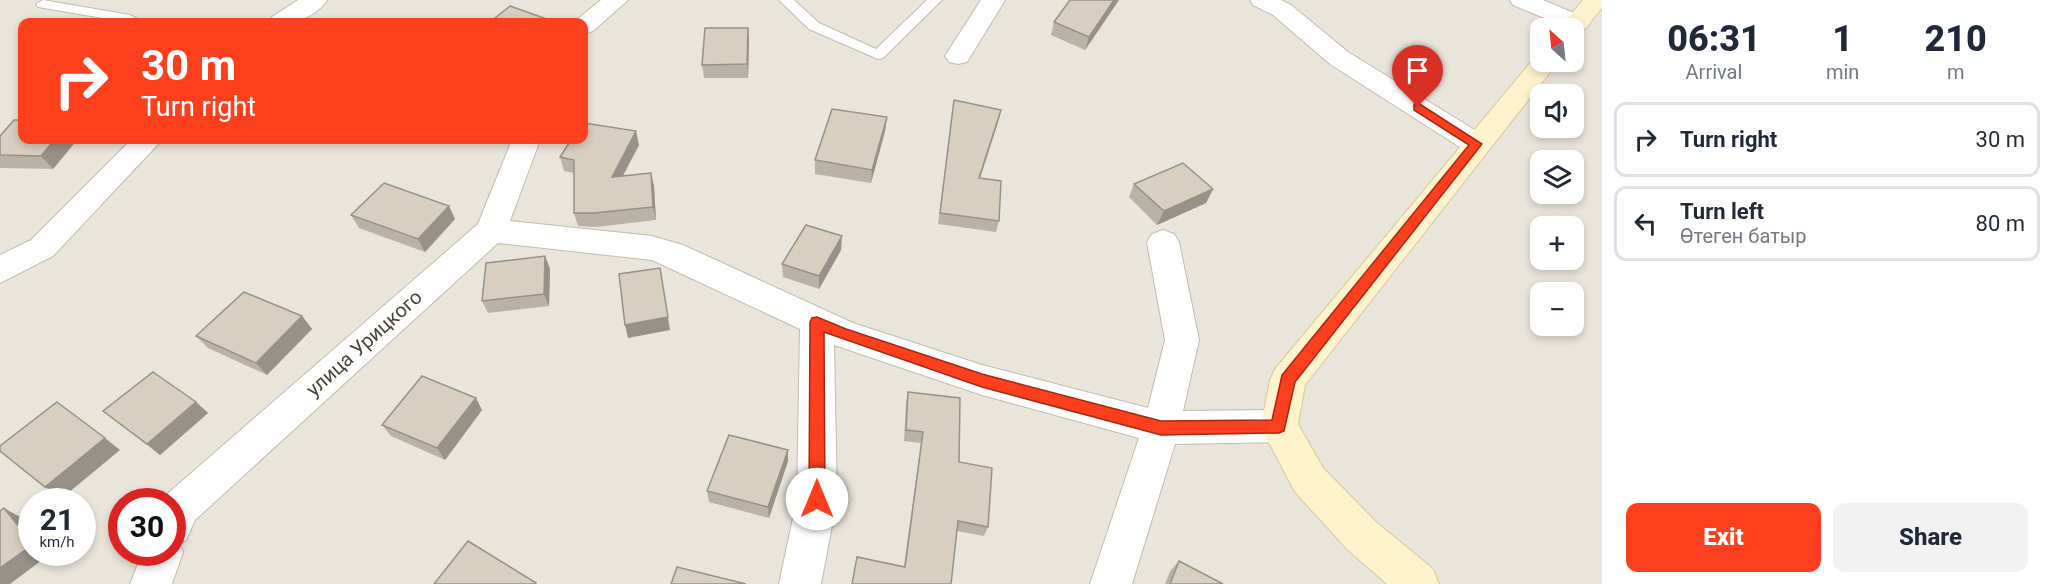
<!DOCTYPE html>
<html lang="en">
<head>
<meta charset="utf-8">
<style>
  :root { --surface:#fff; --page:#f2f2f3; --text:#1f2937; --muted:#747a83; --line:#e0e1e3; --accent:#fc3f1d }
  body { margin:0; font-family:Roboto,sans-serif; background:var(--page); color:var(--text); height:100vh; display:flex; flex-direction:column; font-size:22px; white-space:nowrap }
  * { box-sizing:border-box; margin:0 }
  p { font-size:20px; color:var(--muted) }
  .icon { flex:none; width:33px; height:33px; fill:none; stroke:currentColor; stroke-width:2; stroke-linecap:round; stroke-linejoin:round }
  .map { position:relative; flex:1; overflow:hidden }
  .details { display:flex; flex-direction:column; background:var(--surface); width:450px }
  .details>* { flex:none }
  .top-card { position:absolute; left:18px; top:18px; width:570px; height:126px; border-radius:12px; box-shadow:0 3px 9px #0003; background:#fc3f1d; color:#fff; overflow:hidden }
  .needle { width:39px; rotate:333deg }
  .controls { position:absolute; left:1530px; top:18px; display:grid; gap:12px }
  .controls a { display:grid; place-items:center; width:54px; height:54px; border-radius:12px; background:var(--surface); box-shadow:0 3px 9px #0003; font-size:30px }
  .speed { position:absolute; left:18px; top:488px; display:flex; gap:12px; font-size:30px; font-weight:700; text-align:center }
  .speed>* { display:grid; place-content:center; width:78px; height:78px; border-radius:50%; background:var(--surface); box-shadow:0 3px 9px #0003; line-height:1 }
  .speed small { font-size:15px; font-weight:400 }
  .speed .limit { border:9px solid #d22; background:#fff; color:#111 }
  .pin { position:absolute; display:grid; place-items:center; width:51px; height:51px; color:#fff; margin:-62px -26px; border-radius:50% 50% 50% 0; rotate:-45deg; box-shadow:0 0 6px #0007 }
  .pin .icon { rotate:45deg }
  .me { position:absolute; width:66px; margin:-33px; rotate:0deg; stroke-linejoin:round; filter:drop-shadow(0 0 4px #0008) }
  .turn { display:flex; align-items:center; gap:21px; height:126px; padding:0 24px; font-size:27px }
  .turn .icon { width:78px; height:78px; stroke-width:2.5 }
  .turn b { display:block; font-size:42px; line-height:51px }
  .eta { display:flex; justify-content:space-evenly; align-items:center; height:102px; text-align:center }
  .eta b { font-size:36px; font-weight:800; line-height:42px }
  .cta { display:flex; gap:12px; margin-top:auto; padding:12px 24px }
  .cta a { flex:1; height:69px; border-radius:12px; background:var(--accent); color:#fff; font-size:24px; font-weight:800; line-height:69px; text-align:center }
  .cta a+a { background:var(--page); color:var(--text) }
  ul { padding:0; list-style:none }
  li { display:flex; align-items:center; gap:18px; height:75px; margin:0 12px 9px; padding:0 12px; border:3px solid var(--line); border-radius:12px }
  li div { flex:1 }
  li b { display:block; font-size:22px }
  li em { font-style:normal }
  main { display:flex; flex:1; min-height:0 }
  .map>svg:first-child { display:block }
  .residential { fill:#eae5da; fill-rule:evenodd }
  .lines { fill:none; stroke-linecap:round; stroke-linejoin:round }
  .lane-casing { stroke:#c2bbae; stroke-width:2 }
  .street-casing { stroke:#c2bbae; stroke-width:2 }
  .secondary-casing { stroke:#d6c79b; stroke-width:2 }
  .lane { fill:#fff; fill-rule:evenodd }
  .street { fill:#fff; fill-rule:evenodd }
  .secondary { fill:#fff3cd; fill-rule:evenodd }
  .wall { fill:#bab2a6 }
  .shaded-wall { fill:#979187 }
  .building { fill:#d8cfc1; stroke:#979187; stroke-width:1.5 }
  .route { fill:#fc3f1d; stroke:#a42913; stroke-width:1.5 }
  .labels { text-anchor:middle; stroke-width:6; stroke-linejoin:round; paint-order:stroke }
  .street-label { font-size:20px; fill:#4b4439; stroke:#fff }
</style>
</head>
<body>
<main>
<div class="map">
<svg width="1602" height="584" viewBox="0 0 1602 584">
  <rect width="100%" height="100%" fill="#f6f3ec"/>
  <path class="residential" d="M 0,0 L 1602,0 L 1602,584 L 0,584 ZM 22,22 L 584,22 L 584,140 L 22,140 ZM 1540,28 L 1574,28 L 1574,62 L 1540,62 ZM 1540,94 L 1574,94 L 1574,128 L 1540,128 ZM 1540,160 L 1574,160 L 1574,194 L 1540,194 ZM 1540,226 L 1574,226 L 1574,260 L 1540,260 ZM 1540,292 L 1574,292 L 1574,326 L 1540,326 ZM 32,501 L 82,501 L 82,552 L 32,552 ZM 122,501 L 172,501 L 172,552 L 122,552 Z"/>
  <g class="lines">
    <g class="lane-casing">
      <g id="lane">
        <polygon points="43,0 130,15 143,22 126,22 38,7 36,4"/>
        <polygon points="779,0 794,0 819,23 876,49 927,0 942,0 883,58 878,59 809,29"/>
      </g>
    </g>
    <g class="street-casing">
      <g id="street">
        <path d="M 298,0 L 327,0 C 313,21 292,22 269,22 L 272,17 Z"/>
        <polygon points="601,0 628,0 593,31 584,34 584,22 574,22"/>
        <polygon points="981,0 1005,0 967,62 958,64 949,62 945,56"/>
        <polygon points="1250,0 1281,0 1291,5 1348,52 1486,137 1490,144 1486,151 1476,154 1466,151 1330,64 1273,15 1253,5"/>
        <polygon points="1510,0 1543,0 1586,18 1590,23 1586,28 1577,31 1568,28 1513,5"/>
        <polygon points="131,140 162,140 53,256 0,283 0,255 31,240"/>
        <polygon points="512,140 540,140 510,221 652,236 683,245 853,323 982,365 1148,408 1165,340 1147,242 1152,234 1163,230 1174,234 1179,242 1199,340 1183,411 1279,410 1292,415 1297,426 1292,437 1279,442 1175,444 1132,584 1090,584 1139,438 982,395 834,345 837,499 821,584 779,584 797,499 800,329 652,260 498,243 195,520 186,540 179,543 183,552 172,584 130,584 143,552 172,552 172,501 163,501 166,495 478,224"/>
      </g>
    </g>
    <g class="secondary-casing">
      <g id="secondary">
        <polygon points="1583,0 1602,0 1602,8 1581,33 1574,35 1574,28 1560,28"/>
        <polygon points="1540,55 1540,62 1558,62 1305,385 1298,424 1323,468 1376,522 1433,569 1439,584 1387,584 1348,550 1295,492 1266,437 1261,426 1270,380 1275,369 1536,56"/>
      </g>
    </g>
    <use href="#lane" class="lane"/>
    <use href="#street" class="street"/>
    <use href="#secondary" class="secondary"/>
  </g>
  <g class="wall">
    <polygon points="1070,0 1119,0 1085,50 1051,35 1054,22"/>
    <polygon points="748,28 749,41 748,78 704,78 702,65"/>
    <polygon points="954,100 1001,110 998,122 980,178 999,221 996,232 938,224"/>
    <polygon points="887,117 885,131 871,183 815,174 815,160"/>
    <polygon points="0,136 77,140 53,169 0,168"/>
    <polygon points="639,145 622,176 651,173 654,187 656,220 596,227 578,226 574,213 574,173 564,171 560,157"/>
    <polygon points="1134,184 1213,189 1206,203 1157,225 1129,197"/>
    <polygon points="351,215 455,219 425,252 359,228"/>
    <polygon points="841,250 819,289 783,277 782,264"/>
    <polygon points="545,256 550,269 549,306 488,313 482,301"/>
    <polygon points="302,316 312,329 267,375 208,348 196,336"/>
    <polygon points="908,392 959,462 988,527 984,536 957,531 951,584 904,566 921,443 904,441 906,403"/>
    <polygon points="196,402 208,413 160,455 103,411"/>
    <polygon points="482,410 445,460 391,436 382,425"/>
    <polygon points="788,461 769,518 709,502 707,491"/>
    <polygon points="1179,561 1223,584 1165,584 1170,571"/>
  </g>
  <g class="shaded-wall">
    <polygon points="1114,0 1119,0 1085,50 1089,37"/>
    <polygon points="544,18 546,22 539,22"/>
    <polygon points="748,28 749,41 748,78 747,64"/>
    <polygon points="1001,110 998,122 976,190 979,178"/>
    <polygon points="887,117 885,131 871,183 872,170"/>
    <polygon points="636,131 639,145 615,191 612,177"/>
    <polygon points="54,140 77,140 53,169 41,156"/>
    <polygon points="651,173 654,187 656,220 653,207"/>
    <polygon points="1213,189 1206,203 1157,225 1164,211"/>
    <polygon points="449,206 455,219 425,252 418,239"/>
    <polygon points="842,236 841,250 819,289 819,276"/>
    <polygon points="545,256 550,269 549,306 544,294"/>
    <polygon points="660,268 670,330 628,338 625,325"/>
    <polygon points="302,316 312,329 267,375 256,363"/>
    <polygon points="476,398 482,410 445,460 437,448"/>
    <polygon points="196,402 208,413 160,455 147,444"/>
    <polygon points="105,438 120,450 62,498 45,487"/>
    <polygon points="788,450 788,461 769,518 768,507"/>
    <polygon points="4,508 22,518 32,530 32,543"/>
    <polygon points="32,545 32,552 48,552 50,554 10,584 0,584 0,568"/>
  </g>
  <g class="building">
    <polygon points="1070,0 1114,0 1089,37 1054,22"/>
    <polygon points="510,6 544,18 539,22 490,22"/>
    <polygon points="705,28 748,28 747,64 702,65"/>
    <polygon points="954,100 1001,110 979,178 1001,181 999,221 940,213"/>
    <polygon points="832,109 887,117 872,170 815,160"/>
    <polygon points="14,120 22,120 22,140 54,140 41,156 0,155 0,136"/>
    <polygon points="584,123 636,131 612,177 651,173 653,207 593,213 574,213 574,160 560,157 571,140 584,140"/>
    <polygon points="1183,163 1213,189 1164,211 1134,184"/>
    <polygon points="384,183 449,206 418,239 351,215"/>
    <polygon points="806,225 842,236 819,276 782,264"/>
    <polygon points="545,256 544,294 482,301 486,263"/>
    <polygon points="660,268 668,317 625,325 619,274"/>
    <polygon points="244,292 302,316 256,363 196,336"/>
    <polygon points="153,372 196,402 147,444 103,411"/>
    <polygon points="422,376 476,398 437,448 382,425"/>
    <polygon points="908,392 960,398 959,462 992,468 988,527 958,521 951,584 852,584 857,557 905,567 923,432 906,430"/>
    <polygon points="57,402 105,438 45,487 0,451 0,446"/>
    <polygon points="729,435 788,450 768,507 707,491"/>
    <polygon points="4,508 32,543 32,545 0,568 0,511"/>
    <polygon points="468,541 536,583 535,584 434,584"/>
    <polygon points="1179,561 1223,584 1170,584"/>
    <polygon points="677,567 746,584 671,584"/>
  </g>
  <polygon class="route" points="1418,103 1482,144 1295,382 1284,431 1279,433 1161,435 982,387 824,332 825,499 823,504 817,506 812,504 809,499 810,322 812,318 817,317 846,329 982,374 1161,421 1272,420 1282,375 1469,145 1414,110 1414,104"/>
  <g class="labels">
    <g class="street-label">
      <text transform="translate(364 343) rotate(-42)" y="7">улица Урицкого</text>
    </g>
  </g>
</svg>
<div class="controls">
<a><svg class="needle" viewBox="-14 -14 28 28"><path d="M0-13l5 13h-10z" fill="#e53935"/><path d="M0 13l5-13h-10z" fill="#747a83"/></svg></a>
<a><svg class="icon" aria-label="sound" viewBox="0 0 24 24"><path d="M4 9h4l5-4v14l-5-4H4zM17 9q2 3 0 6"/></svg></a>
<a><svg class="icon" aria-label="layers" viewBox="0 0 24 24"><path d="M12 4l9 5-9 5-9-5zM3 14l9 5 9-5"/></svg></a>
<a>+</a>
<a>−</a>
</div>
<div class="speed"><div>21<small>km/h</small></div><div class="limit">30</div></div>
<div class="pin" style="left:1418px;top:107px;background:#d93025"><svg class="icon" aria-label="arrive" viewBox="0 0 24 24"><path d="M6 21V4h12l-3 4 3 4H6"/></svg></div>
<svg class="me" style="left:817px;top:499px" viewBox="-20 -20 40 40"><circle r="19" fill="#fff"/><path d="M0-13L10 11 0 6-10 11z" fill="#fc3f1d"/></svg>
<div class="top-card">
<div class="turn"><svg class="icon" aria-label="right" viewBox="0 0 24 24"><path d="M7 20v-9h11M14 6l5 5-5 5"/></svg><div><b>30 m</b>Turn right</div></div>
</div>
</div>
<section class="details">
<div class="eta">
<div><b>06:31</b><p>Arrival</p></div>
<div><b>1</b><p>min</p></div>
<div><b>210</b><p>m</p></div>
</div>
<ul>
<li><svg class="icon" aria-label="right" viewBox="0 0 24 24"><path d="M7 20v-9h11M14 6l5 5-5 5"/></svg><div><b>Turn right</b></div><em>30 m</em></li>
<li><svg class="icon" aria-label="left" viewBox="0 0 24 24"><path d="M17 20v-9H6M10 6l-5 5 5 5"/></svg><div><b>Turn left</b><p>Өтеген батыр</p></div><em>80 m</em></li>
</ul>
<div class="cta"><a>Exit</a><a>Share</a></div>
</section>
</main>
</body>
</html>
